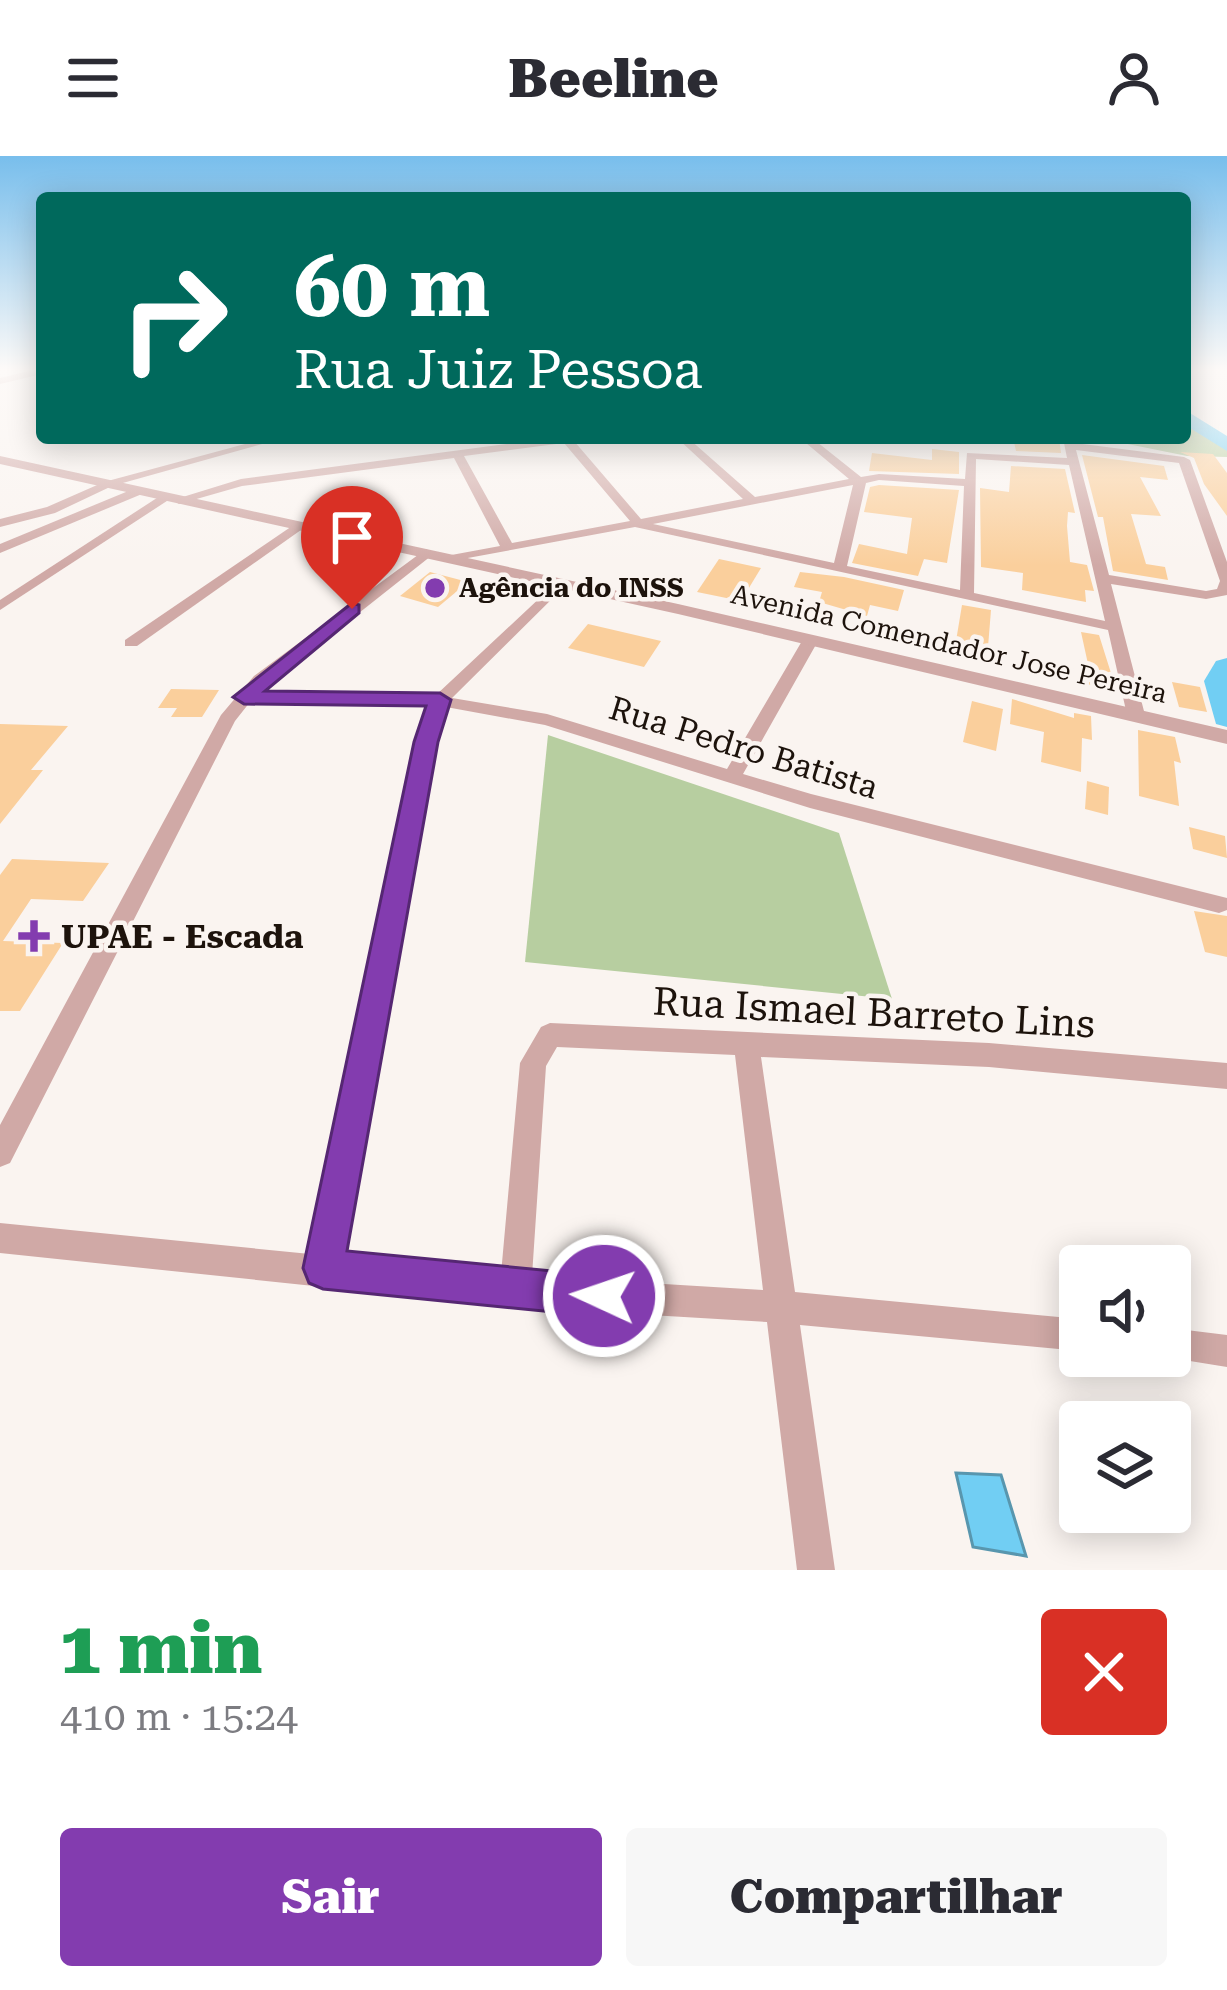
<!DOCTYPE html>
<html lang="pt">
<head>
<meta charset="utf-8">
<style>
  :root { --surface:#fff; --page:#f7f7f7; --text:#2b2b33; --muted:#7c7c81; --accent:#833caf }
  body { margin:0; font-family:"Roboto Serif",serif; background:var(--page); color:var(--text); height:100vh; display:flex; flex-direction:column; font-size:45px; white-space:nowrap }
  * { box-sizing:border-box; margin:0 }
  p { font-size:39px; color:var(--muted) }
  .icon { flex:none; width:66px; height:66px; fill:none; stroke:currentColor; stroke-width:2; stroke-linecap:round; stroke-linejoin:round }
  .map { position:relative; height:1414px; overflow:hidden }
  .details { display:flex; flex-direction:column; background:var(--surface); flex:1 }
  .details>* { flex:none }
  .banner { position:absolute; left:36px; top:36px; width:1155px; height:252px; border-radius:12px; box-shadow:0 6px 30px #0003; background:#00695c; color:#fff; overflow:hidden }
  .tools { position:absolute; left:1059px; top:1089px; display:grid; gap:24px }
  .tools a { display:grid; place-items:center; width:132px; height:132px; border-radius:12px; background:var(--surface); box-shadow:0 6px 30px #0003; font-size:60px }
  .pin { position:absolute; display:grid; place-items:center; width:102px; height:102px; color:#fff; margin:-123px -51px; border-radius:50% 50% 50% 0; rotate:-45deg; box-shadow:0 0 12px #0007 }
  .pin .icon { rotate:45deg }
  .me { position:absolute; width:132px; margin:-66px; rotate:273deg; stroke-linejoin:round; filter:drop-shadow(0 0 9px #0008) }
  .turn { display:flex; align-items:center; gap:42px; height:252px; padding:0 60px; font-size:54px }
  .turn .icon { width:156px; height:156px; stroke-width:2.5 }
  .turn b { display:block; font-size:84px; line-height:102px }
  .round { display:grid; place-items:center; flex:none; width:126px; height:126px; border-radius:12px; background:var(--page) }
  .overview { display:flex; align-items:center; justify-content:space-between; height:204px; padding:0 60px }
  h1 { font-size:72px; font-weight:800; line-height:90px; color:#1e9e55 }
  .action { display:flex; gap:24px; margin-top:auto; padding:24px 60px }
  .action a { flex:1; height:138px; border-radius:12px; background:var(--accent); color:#fff; font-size:48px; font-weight:800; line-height:138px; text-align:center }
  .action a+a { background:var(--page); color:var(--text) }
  header { display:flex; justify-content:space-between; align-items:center; height:156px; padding:0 60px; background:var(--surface); font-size:54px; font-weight:800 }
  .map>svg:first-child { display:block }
  .green { fill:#b7cea0 }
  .water { fill:#71cef3; stroke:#5896ae; stroke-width:3 }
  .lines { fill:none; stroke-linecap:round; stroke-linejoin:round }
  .river { fill:#71cef3; fill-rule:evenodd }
  .building { fill:#facf9c }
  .minor { fill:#d0a9a6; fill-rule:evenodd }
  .tertiary { fill:#d0a9a6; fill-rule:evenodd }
  .route { fill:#833caf; stroke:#552772; stroke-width:3 }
  .poi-dot { fill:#833caf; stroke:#faf4f0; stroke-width:4.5 }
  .labels { text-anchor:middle; stroke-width:9; stroke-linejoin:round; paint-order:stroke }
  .far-poi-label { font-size:27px; font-weight:bold; fill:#1d130c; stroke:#faf4f0; text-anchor:start }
  .far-street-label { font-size:27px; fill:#1d130c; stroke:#faf4f0 }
  .street-label { font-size:33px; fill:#1d130c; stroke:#faf4f0 }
  .poi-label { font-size:33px; font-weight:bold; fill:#1d130c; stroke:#faf4f0; text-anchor:start }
  .near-street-label { font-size:39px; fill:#1d130c; stroke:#faf4f0 }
</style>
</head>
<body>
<header><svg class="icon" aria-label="menu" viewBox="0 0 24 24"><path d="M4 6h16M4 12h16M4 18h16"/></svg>Beeline<svg class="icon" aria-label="person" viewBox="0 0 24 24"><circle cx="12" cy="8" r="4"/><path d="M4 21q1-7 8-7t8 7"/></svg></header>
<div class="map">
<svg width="1227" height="1414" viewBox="0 0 1227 1414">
  <rect width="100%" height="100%" fill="#faf4f0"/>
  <g class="green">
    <polygon points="1185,259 1227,286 1227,301 1187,300 1098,282 1185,282"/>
    <polygon points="548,579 839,677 892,843 525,806"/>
  </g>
  <polygon class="water" points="956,1317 1001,1319 1026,1400 973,1391"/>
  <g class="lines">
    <g class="river">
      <polygon points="1185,254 1227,280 1227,295 1185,269"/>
      <polygon points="1227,502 1227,571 1216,568 1204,525 1216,505"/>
    </g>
  </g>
  <g class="building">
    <polygon points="1013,282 1059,282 1061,297 1016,295"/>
    <polygon points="932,293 959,296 959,318 869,315 872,297 932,304"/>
    <polygon points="1180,296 1213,298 1227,317 1227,360 1204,328 1194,302"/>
    <polygon points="1082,299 1164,310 1168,324 1140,321 1161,360 1131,358 1146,408 1165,411 1168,424 1113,415 1103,361 1098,361"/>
    <polygon points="1011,310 1065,313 1075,357 1068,356 1067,370 1070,406 1087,409 1094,435 1085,434 1086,446 1022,434 1023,417 981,411 980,332 1009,336"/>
    <polygon points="879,329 959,334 947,407 924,403 918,420 852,407 859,388 907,398 912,362 864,356 870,331"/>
    <polygon points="719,403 761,412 741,445 697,436"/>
    <polygon points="430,416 468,426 438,451 400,440"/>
    <polygon points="800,416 844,421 904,434 898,455 870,449 867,460 819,446 822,436 794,431"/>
    <polygon points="962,449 991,454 988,491 956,485"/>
    <polygon points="588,468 661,485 644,511 568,492"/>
    <polygon points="1081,476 1099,479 1116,533 1086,528 1082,507 1088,508"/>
    <polygon points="1172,526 1200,531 1207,556 1179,551"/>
    <polygon points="171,533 219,534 202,561 171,561 177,552 158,552"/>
    <polygon points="1012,543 1074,562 1074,557 1091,560 1092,584 1082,582 1081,616 1041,606 1044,576 1010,568"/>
    <polygon points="972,545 1003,553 996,595 963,586"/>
    <polygon points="0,568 68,570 31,614 43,614 0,668"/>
    <polygon points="1138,574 1175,581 1181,607 1174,605 1179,650 1139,640"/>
    <polygon points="1087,625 1109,631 1108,659 1085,653"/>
    <polygon points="1189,671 1225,680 1227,702 1193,693"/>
    <polygon points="12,703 109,707 83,745 31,743 3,785 63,787 20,855 0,855 0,719"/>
    <polygon points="1194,755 1227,760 1227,801 1205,796"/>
  </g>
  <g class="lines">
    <g class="minor">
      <polygon points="267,282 284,282 112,330 55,357 0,371 0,363 47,351 104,326"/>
      <path d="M 551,282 L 580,282 L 574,285 L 641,363 L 743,343 L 677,282 L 688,282 L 755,341 L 849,323 L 800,282 L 812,282 L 861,321 L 879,318 L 965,323 L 967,297 L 1067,302 L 1063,282 L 1073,282 L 1075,287 L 1184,301 L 1190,304 L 1227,406 L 1227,439 L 1206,443 L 1111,428 L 1145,559 L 1136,565 L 1127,559 L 1108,474 L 635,371 L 446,406 L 446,400 L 500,390 L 454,302 L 242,330 L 179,348 L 173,344 L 241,323 ZM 564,287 L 630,365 L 512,387 L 464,300 ZM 1076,294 L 1179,307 L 1220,425 L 1217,433 L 1206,435 L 1109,419 ZM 976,303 L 1069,309 L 1105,465 L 974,437 ZM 879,324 L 964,330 L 960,434 L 847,410 L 866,327 ZM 853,329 L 834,407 L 653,368 Z"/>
      <polygon points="138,331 144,335 142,338 0,397 0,388"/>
      <polygon points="163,338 173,341 0,454 0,444"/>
      <polygon points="298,366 308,369 137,490 125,490 125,484"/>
      <path d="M 426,393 L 433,397 L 431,400 L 259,536 L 419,536 L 436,539 L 560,423 L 565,424 L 565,430 L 452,542 L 547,558 L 727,613 L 802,485 L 810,480 L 816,482 L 818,485 L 743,618 L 811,638 L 1227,742 L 1227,754 L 1219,757 L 810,652 L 545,569 L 446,551 L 440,566 L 340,1102 L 501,1118 L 520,907 L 541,871 L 550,867 L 989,887 L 1227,907 L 1227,933 L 989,911 L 761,901 L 795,1136 L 1080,1163 L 1080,1195 L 800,1169 L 835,1414 L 797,1414 L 767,1166 L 515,1151 L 0,1097 L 0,1067 L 310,1098 L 422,566 L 430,548 L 250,546 L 235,565 L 10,1007 L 0,1011 L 0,969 L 221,559 L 254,520 ZM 557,891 L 735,899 L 763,1134 L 532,1120 L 546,910 Z"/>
      <polygon points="1170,1172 1227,1179 1227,1211 1159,1200 1170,1200"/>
    </g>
    <g class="tertiary">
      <polygon points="41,212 42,218 0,228 0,222"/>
      <polygon points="0,300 678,448 1227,574 1227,588 678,458 0,308"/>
    </g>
  </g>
  <linearGradient id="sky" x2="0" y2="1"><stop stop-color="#78beec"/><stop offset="0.52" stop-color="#fdfaf8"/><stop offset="1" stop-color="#fdfaf8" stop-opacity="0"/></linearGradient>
  <rect width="1227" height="410" fill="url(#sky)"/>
  <polygon class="route" points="352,447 359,449 359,457 265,535 440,537 451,544 438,586 347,1095 604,1120 619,1126 625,1140 619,1155 604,1161 323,1133 309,1127 303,1112 414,586 426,550 244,548 233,541"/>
  <g class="poi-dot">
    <circle cx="435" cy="432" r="12"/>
    <path d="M28 762h12v12h12v12h-12v12h-12v-12h-12v-12h12z"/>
  </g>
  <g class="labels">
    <g class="far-poi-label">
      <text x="459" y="441">Agência do INSS</text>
    </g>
    <g class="far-street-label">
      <text transform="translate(949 488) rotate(13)" y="9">Avenida Comendador Jose Pereira</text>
    </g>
    <g class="street-label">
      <text transform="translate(744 591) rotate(17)" y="12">Rua Pedro Batista</text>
    </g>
    <g class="poi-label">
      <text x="61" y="792">UPAE - Escada</text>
    </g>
    <g class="near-street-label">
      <text transform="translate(874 856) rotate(3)" y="14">Rua Ismael Barreto Lins</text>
    </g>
  </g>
</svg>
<div class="tools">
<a><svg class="icon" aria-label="sound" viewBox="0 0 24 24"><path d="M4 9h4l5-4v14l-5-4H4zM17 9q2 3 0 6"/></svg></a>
<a><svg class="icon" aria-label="layers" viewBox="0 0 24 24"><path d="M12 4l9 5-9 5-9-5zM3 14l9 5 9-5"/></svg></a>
</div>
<div class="pin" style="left:352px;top:453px;background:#d93025"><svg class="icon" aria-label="arrive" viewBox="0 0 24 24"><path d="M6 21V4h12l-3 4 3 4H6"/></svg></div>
<svg class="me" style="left:604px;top:1140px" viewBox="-20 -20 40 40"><circle r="17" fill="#833caf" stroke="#fff" stroke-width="3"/><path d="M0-11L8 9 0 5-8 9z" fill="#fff"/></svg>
<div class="banner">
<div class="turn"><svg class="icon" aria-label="right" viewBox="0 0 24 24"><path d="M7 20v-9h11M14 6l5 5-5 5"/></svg><div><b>60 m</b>Rua Juiz Pessoa</div></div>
</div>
</div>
<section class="details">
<div class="overview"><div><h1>1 min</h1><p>410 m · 15:24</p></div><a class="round" style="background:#d93025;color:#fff"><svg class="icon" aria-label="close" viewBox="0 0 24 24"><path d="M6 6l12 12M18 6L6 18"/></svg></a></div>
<div class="action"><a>Sair</a><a>Compartilhar</a></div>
</section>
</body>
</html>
